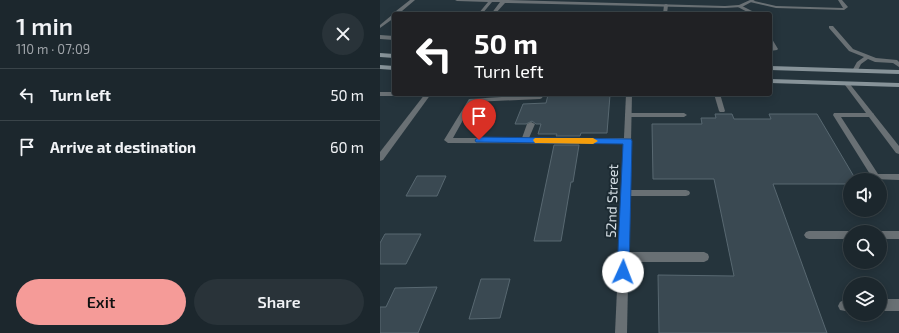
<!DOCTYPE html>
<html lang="en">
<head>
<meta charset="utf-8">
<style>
  :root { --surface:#1c272d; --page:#293339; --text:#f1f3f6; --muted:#a0a5aa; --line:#3a4449; --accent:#f59b98 }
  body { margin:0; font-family:"Exo 2",sans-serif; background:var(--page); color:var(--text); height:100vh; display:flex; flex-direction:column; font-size:15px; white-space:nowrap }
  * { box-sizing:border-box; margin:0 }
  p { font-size:13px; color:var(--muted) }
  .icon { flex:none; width:22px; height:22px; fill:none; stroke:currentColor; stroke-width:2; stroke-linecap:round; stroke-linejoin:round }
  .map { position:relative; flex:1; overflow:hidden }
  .side { display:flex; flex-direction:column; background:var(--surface); width:380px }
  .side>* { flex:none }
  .guide { position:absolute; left:12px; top:12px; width:380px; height:84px; border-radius:4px; box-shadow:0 2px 10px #0003,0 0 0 1px var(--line); background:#202124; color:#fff; overflow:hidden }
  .buttons { position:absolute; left:463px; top:173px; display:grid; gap:8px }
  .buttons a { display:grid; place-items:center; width:44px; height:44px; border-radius:50%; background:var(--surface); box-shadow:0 2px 10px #0003,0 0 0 1px var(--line); font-size:20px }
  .pin { position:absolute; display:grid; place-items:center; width:34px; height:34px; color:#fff; margin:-41px -17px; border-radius:50% 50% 50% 0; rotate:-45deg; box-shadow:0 0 4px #0007 }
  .pin .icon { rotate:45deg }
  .me { position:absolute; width:44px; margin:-22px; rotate:2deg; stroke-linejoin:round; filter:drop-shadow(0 0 3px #0008) }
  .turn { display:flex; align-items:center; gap:14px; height:84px; padding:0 16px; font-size:18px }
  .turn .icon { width:52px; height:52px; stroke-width:2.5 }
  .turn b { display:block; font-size:28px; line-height:34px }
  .round { display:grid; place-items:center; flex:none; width:42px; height:42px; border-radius:21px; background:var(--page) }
  .headline { display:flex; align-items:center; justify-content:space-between; height:68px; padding:0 16px }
  h1 { font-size:24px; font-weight:600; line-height:30px }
  .button { display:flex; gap:8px; margin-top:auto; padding:8px 16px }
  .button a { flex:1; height:46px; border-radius:24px; background:var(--accent); color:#111; font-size:16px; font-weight:600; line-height:46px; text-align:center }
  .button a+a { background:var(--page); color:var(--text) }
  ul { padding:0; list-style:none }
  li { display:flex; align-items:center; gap:12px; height:52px; padding:0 16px; border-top:1px solid var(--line) }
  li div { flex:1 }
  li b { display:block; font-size:15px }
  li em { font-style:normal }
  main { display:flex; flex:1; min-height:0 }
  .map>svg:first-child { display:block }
  .building { fill:#3a4952; stroke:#586871 }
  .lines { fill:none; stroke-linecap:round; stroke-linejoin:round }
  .lane { fill:#697074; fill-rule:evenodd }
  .street { fill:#697074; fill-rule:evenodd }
  .secondary { fill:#879399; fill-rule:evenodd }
  .route { fill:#1a73e8; stroke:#114b97 }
  .slow { fill:#f59e0b }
  .labels { text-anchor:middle; stroke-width:4; stroke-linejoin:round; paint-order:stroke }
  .street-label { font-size:14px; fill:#d7e0e6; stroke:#1c2a32 }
</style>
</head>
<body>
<main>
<section class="side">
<div class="headline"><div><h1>1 min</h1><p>110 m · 07:09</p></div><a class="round"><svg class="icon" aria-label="close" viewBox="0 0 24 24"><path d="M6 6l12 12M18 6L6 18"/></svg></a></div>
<ul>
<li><svg class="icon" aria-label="left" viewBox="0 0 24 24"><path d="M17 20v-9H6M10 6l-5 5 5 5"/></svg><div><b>Turn left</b></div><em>50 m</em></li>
<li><svg class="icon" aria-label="arrive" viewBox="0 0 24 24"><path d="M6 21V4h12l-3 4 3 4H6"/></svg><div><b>Arrive at destination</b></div><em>60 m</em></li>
</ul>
<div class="button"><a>Exit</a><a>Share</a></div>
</section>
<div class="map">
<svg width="519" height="333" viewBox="0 0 519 333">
  <rect width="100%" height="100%" fill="#25343c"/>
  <g class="building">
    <polygon points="168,95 230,95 227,133 201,133 200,136 176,136 177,134 158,134 161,124 156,124 152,121 146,124 135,124 143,104 166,103"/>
    <polygon points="335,114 352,114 354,119 391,119 389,114 437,114 476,180 470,180 470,184 393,184 447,333 279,333 278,275 354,276 334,179 273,179 272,124 322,124 321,118 336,118"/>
    <polygon points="174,145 199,145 193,182 191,182 181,241 154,241"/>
    <polygon points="37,176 66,176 57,196 26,196"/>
    <polygon points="5,234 41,234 26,264 0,264 0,243"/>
    <polygon points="101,279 130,279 120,318 89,319"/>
    <polygon points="57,287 38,333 0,333 0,307 6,307 15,288"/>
  </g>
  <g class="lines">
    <g class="lane">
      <polygon points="30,0 35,0 22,11 71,13 73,14 15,14 16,11"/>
      <polygon points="370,0 396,6 463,8 458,0 462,0 468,7 464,10 396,8 370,2"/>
      <polygon points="286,4 288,5 287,14 283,14 284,5"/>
      <polygon points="360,5 376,13 376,14 371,14 358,7 358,6"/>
      <polygon points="140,13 167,13 169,14 138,14"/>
      <polygon points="12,15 14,15 14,18 0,28 0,25"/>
      <polygon points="449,26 453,26 473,49 496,58 517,60 519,62 519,67 513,63 495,62 488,59 481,64 477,72 473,72 472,71 477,62 484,57 469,51 449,28"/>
      <polygon points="0,35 14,36 14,40 0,39"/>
      <polygon points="390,38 392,39 398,49 397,50 390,51 390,47 391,47"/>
      <polygon points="0,92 14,92 14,94 50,94 47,96 0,96"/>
      <polygon points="158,94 164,94 162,98 160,99 93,102 73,138 142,138 147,124 151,122 155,124 149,138 248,138 252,141 248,144 68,143 64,140 89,99 157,95"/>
      <polygon points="334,94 340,94 345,111 344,112 340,112 339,111"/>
      <polygon points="246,113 304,113 307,115 304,117 248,117 245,115"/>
      <polygon points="454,113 493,113 494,115 493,117 461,117 498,174 519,174 519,180 493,179 453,115"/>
      <polygon points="246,190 306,190 309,191 310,193 309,195 306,196 246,196 243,195 242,193 243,191"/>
      <polygon points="429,231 470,231 473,232 470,232 470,239 429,239 426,238 424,235 426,232"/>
      <polygon points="500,231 519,231 519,239 500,239 500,232 497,232"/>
      <polygon points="244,252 324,252 328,254 329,257 328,260 324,262 244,262 240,260 239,257 240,254"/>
      <rect x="500" y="299" width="19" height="12"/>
      <polygon points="464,300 470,300 470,312 460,310 458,306 460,302"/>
    </g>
    <g class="street">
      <polygon points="75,0 126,0 345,6 359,5 370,0 375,0 362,7 345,8 125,3 115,14 111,14 120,2 112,2 102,14 98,14 108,2 77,1"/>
      <polygon points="467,82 469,83 519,146 519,154 516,153 465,85 464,84"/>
      <polygon points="45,94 51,94 3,160 0,161 0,152"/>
      <polygon points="246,94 252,94 247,333 235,333"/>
    </g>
    <g class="secondary">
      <polygon points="0,53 14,54 14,58 0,57"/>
      <polygon points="0,65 14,66 14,70 0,69"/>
      <polygon points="390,66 519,70 519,74 390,70"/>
      <polygon points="390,79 519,83 519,87 390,83"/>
    </g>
  </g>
  <polygon class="route" points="99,137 251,139 252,141 249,272 247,276 243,277 239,276 237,272 243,144 96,142 95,140"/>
  <polygon class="slow" points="155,138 213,138 218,141 213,144 158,143 155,143 153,140"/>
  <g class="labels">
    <g class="street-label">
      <text transform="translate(232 201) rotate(-88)" y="5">52nd Street</text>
    </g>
  </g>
</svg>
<div class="buttons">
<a><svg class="icon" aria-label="sound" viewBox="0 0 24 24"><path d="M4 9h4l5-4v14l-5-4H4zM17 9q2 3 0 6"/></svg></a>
<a><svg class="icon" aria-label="search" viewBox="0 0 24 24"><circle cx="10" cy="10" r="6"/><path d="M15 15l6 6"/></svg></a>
<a><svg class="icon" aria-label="layers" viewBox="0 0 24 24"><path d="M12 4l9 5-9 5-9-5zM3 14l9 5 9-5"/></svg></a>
</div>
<div class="pin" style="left:99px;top:140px;background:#d93025"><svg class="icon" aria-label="arrive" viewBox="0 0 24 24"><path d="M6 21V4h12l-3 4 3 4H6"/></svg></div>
<svg class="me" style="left:243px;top:272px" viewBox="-20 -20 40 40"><circle r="19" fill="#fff"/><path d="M0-13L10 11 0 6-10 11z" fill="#1a73e8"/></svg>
<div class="guide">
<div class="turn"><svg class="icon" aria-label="left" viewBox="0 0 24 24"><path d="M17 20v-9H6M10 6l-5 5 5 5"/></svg><div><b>50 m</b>Turn left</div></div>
</div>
</div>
</main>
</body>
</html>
